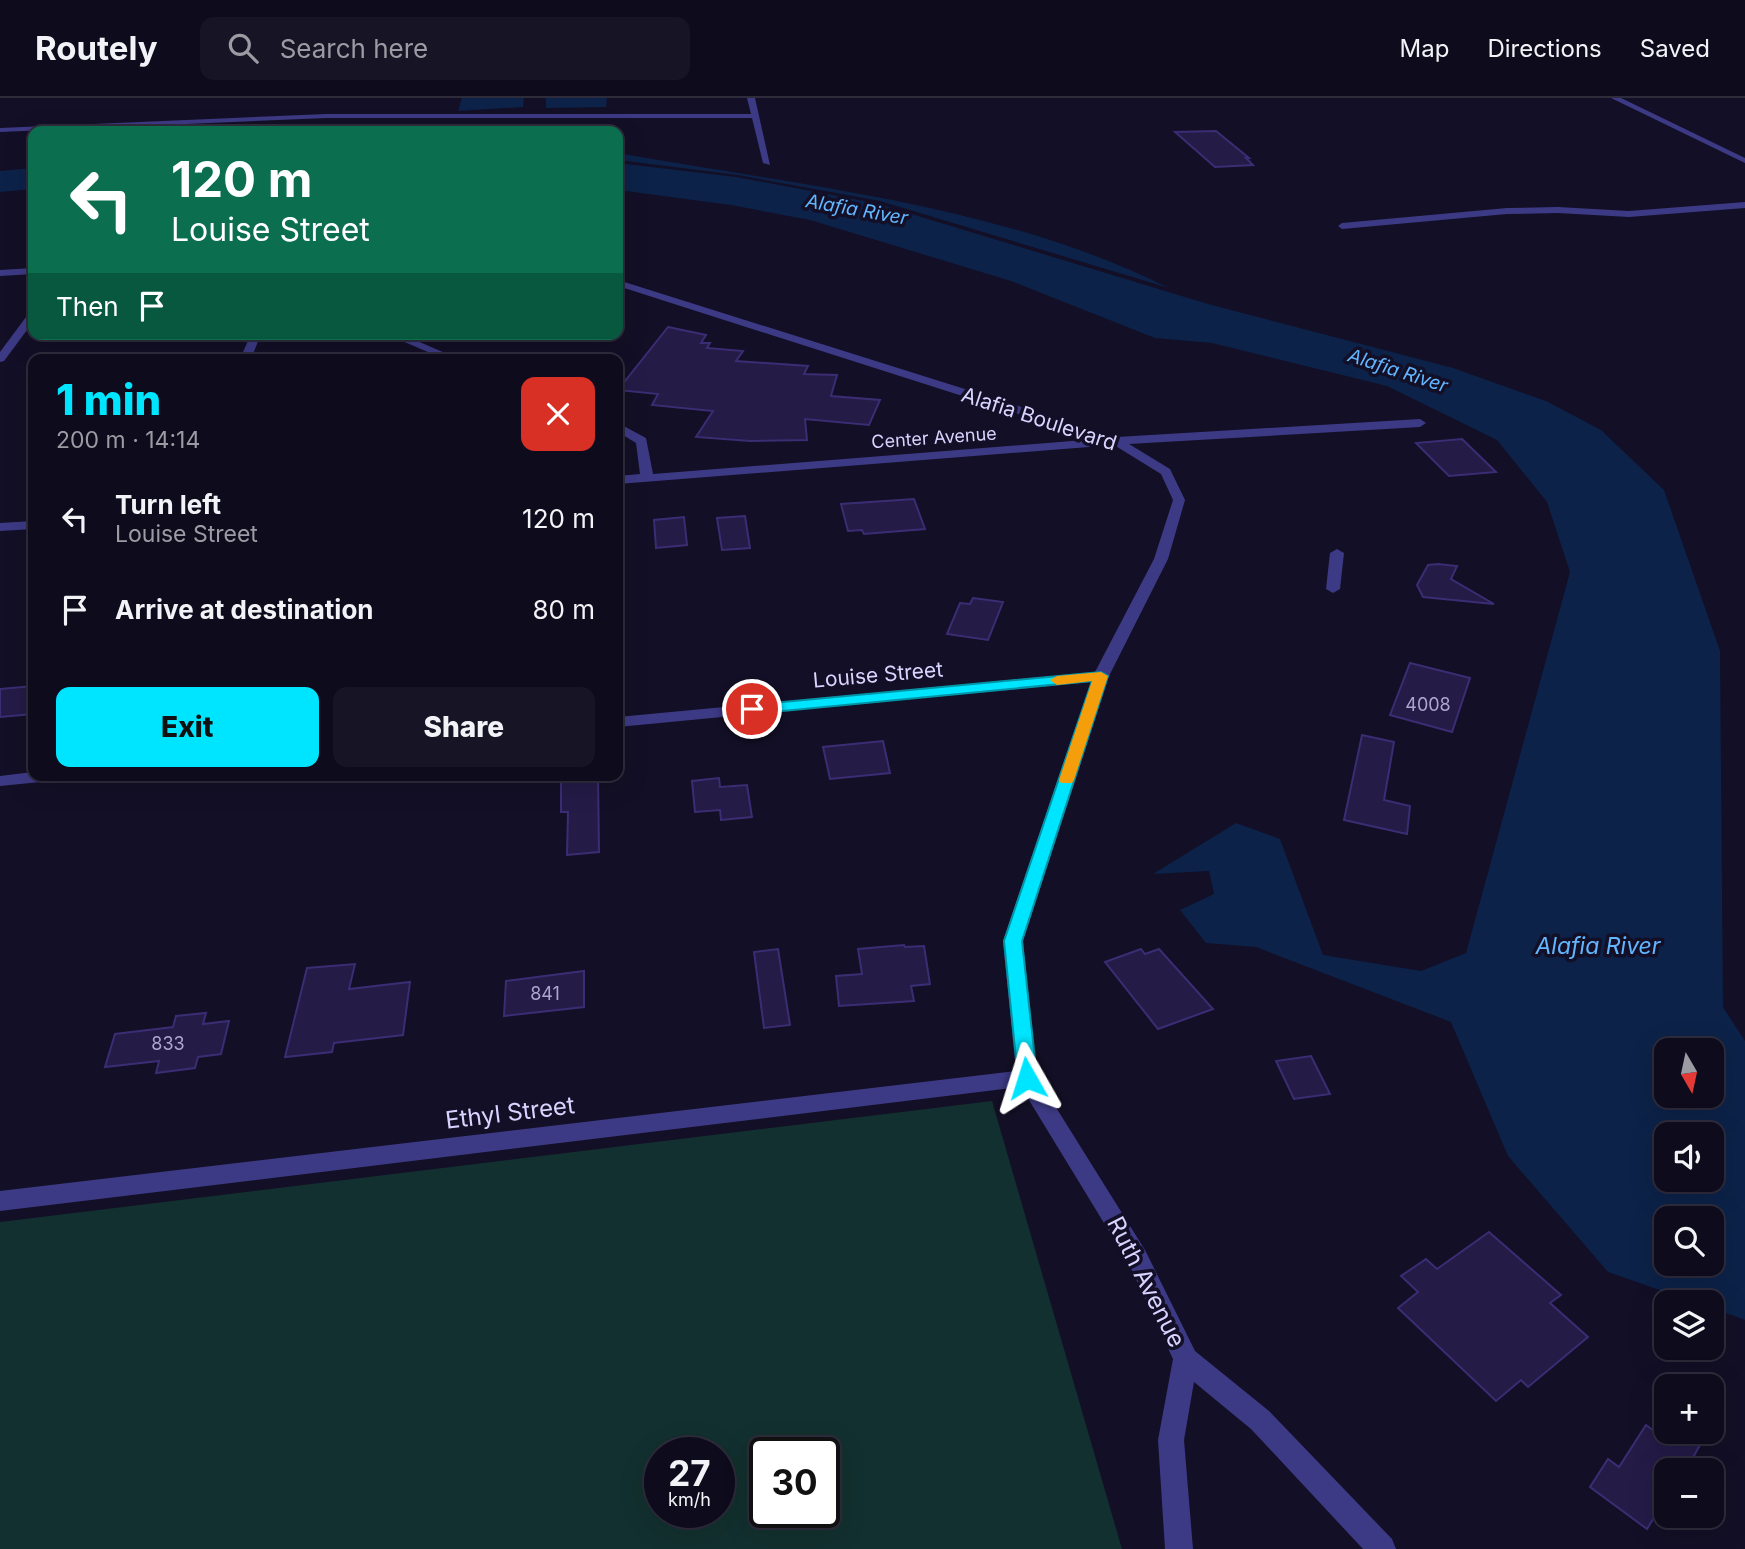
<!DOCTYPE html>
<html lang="en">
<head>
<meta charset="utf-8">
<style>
  :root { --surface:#0e0b1c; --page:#171425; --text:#f1f3f6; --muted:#9b9ba3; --line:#2e2b3b; --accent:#00e5ff }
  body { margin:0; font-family:Inter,sans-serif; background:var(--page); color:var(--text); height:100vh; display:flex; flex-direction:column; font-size:26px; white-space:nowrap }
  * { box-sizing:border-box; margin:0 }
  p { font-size:23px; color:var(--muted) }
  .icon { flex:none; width:38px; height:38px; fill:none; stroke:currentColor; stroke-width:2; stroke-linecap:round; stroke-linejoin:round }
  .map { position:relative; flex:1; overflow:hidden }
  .details { position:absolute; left:28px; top:256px; width:595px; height:427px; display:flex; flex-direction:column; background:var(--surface); border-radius:14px; box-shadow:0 7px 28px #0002,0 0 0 2px var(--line) }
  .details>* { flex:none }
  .top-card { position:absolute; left:28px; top:28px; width:595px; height:214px; border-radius:14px; box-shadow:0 7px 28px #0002,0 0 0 2px var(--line); background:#0b6e4f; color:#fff; overflow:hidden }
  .needle { width:46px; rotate:171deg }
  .tools { position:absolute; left:1654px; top:940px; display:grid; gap:14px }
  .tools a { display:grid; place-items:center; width:70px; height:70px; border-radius:14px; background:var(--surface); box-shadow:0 7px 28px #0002,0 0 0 2px var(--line); font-size:35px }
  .speed { position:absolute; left:644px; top:1339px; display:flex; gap:14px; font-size:35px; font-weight:700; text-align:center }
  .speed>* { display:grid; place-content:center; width:91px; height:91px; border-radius:50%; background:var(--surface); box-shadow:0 7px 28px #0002,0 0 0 2px var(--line); line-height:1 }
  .speed small { font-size:18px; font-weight:400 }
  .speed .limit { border:4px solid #111; border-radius:10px; background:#fff; color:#111 }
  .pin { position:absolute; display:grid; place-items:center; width:60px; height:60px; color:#fff; margin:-30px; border:4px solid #fff; border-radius:50%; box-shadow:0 2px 7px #0007 }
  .me { position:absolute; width:77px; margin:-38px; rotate:354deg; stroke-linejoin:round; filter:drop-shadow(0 0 5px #0008) }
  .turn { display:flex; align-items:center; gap:24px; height:147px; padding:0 28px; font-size:32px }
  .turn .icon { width:91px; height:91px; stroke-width:2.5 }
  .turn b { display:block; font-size:49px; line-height:60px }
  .then { display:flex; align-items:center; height:66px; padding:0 28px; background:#0003; gap:14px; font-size:26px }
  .round { display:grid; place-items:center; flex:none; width:74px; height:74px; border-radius:14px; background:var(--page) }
  .headline { display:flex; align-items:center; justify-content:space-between; height:119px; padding:0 28px }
  h1 { font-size:42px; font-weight:800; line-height:52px; color:var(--accent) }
  .action { display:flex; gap:14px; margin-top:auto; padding:14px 28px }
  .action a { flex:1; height:80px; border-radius:14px; background:var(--accent); color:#111; font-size:28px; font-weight:800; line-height:80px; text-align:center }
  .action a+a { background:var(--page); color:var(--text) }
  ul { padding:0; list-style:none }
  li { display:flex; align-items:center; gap:21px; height:91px; padding:0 28px }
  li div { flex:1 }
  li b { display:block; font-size:26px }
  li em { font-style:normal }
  header { display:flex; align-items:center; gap:42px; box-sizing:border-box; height:98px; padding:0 35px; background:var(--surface); border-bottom:2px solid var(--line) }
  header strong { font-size:33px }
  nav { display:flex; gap:38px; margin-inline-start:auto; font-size:24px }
  .search { width:490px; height:63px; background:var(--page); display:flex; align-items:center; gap:18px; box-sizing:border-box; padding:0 24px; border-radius:14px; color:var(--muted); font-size:26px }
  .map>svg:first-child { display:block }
  .green { fill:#12302f; fill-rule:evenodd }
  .water { fill:#0c2248; fill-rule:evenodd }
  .building { fill:#241b47; stroke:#3b2d73; stroke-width:2 }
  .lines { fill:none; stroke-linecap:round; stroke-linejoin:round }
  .minor { fill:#3d3a85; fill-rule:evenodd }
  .route { fill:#00e5ff; stroke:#0095a6; stroke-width:2 }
  .slow { fill:#f59e0b }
  .labels { text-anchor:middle; stroke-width:7; stroke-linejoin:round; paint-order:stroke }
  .far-street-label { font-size:18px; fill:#d9d4ff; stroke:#130f26 }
  .number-label { font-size:18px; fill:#aca6d1 }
  .far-water-label { font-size:19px; font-style:italic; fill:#62b6ff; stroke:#130f26 }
  .street-label { font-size:21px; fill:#d9d4ff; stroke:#130f26 }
  .water-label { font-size:23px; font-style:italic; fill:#62b6ff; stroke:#130f26 }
  .near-street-label { font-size:24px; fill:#d9d4ff; stroke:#130f26 }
</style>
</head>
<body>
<header>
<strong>Routely</strong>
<div class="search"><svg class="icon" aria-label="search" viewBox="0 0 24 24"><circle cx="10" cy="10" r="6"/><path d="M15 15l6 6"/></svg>Search here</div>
<nav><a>Map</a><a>Directions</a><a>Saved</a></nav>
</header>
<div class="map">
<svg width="1745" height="1451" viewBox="0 0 1745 1451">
  <rect width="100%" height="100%" fill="#130f26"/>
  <path class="green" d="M 992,1003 L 1122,1451 L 0,1451 L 0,1124 ZM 719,1354 L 719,1414 L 660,1414 L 660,1354 ZM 765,1354 L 824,1354 L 824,1414 L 765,1414 Z"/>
  <g class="water">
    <polygon points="462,0 524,0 523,9 458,13"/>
    <polygon points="546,0 607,0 606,9 546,10"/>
    <path d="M 618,55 C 801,88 1001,106 1169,190 L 880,103 L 738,77 L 618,62 Z"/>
    <path d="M 618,65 L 736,79 L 875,105 L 1208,206 L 1453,270 L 1546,303 L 1601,332 L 1664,392 L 1720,553 L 1723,909 L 1745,943 L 1745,1222 L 1712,1210 L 1712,1204 L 1694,1204 L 1608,1174 L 1508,1058 L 1451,924 L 1256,849 L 1206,845 L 1180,812 L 1214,796 L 1209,773 L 1153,776 L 1236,725 L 1280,741 L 1323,857 L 1421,873 L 1466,855 L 1570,474 L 1547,404 L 1497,342 L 1387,288 L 1212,245 L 1155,240 L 1011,183 L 810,122 L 731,107 L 618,92 ZM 1712,952 L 1712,998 L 1666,998 L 1666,952 ZM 1712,1036 L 1712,1082 L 1666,1082 L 1666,1036 ZM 1712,1120 L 1712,1166 L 1666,1166 L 1666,1120 Z"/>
    <polygon points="33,70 33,91 0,94 0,73"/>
  </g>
  <g class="building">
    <polygon points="1216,33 1249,60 1246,60 1253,67 1215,69 1175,34"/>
    <polygon points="668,229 706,237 701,245 710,245 707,250 743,253 736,263 808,268 804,276 837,277 831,298 880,302 869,327 805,321 807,342 750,343 696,339 713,313 652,307 658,296 618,292"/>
    <polygon points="1462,341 1496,374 1449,378 1416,345"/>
    <polygon points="914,401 925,431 864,436 862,432 848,433 841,406"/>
    <polygon points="745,418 750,450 722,452 717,420"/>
    <polygon points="684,419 687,447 656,450 654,422"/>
    <polygon points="1438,466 1457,468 1451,481 1494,506 1423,499 1417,487 1428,467"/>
    <polygon points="973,500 1003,504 988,542 947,536 960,505 970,506"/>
    <polygon points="1410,565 1470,580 1452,634 1390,617"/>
    <polygon points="33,588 33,616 0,619 0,591"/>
    <polygon points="1362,637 1394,644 1384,702 1410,708 1407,736 1344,722"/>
    <polygon points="883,643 890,675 830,681 823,649"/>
    <polygon points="598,677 599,754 567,757 568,714 561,714 561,679"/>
    <polygon points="719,680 720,689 747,687 752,719 721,722 720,712 695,714 692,683"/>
    <polygon points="904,847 905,849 924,848 930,886 911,888 914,903 839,908 836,878 862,876 858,851"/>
    <polygon points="778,851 790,927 764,930 754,854"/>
    <polygon points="1141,851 1145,856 1159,851 1213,911 1158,931 1105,864"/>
    <polygon points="355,866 349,891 410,884 403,937 334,945 332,954 285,959 307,870"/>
    <polygon points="584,873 584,909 504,918 506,883"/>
    <polygon points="206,915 203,926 229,923 221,956 198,959 195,970 156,975 159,963 105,969 115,936 173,929 176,918"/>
    <polygon points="1311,958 1330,996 1294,1001 1276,963"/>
    <polygon points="1489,1134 1561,1197 1550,1205 1588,1239 1528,1289 1521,1282 1496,1303 1398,1210 1418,1194 1401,1178 1426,1161 1437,1171"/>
    <polygon points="1646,1327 1657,1335 1681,1334 1700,1347 1686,1372 1666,1372 1666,1400 1647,1431 1590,1389 1608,1361 1619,1369"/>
  </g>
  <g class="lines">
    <g class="minor">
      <polygon points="747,0 755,0 770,67 763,65 752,20 326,20 0,34 0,30 326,16 751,16"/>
      <polygon points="1611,0 1621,0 1745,60 1745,65"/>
      <polygon points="1745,104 1745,110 1629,119 1558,115 1507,116 1342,131 1338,128 1342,125 1507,110 1558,109 1629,113"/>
      <polygon points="33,170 33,176 0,178 0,172"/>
      <polygon points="618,182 1117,339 1420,321 1426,325 1420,329 1129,346 1170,371 1185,402 1168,461 1109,578 1023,843 1037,979 1145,1152 1195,1253 1269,1313 1392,1441 1396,1451 1363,1451 1251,1331 1194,1284 1184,1342 1193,1451 1165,1451 1158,1342 1173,1261 1129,1166 1021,989 0,1113 0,1093 1016,973 1003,843 1091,584 618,629 618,619 1095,574 1154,461 1173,402 1161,376 1114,347 618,386 618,378 640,376 636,345 618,334 618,325 646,340 653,376 1097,341 618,188"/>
      <polygon points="33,214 33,224 4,263 0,264 0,254 29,215"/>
      <polygon points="251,236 261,236 251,261 240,261"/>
      <polygon points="386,236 401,236 459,261 444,261"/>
      <polygon points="33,423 33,431 0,433 0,425"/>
      <polygon points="1337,451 1344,455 1340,491 1333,495 1326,491 1330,455"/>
      <polygon points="33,674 33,677 69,677 61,682 0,688 0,678"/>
    </g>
  </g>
  <polygon class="route" points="1101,574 1108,578 1022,843 1037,980 1034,985 1027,987 1020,985 1018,980 1004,843 1092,583 752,616 745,611 752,607"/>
  <polygon class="slow" points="1101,574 1108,578 1074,682 1072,685 1061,685 1059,682 1092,583 1057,587 1050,582 1057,578"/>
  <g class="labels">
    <g class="far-street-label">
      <text transform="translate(934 340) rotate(-4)" y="6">Center Avenue</text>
    </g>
    <g class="number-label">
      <text x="1428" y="613">4008</text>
      <text x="545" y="902">841</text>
      <text x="168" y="952">833</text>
    </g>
    <g class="far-water-label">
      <text transform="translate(857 111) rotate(10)" y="7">Alafia River</text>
      <text transform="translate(1398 272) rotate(18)" y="7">Alafia River</text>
    </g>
    <g class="street-label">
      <text transform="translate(1039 321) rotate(18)" y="7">Alafia Boulevard</text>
      <text transform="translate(878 577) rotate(-5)" y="7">Louise Street</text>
    </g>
    <g class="water-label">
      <text x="1598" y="856">Alafia River</text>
    </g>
    <g class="near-street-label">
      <text transform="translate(510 1015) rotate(-7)" y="8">Ethyl Street</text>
      <text transform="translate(1146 1184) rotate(63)" y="8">Ruth Avenue</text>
    </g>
  </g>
</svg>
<div class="tools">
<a><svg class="needle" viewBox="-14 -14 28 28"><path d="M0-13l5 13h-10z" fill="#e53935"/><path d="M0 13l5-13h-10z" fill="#9b9ba3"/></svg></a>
<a><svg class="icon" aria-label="sound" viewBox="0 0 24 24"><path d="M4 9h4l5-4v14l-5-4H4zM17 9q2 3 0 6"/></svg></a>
<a><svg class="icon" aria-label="search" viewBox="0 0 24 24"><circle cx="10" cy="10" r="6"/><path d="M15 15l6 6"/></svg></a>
<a><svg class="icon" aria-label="layers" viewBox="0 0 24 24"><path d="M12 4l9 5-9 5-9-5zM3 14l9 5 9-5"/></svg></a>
<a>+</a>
<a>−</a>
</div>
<div class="speed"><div>27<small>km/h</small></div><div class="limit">30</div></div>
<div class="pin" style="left:752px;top:611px;background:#d93025"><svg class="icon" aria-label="arrive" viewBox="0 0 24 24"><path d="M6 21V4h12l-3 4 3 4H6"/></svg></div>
<svg class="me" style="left:1027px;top:980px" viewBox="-20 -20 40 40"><path d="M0-17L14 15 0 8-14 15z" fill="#00e5ff" stroke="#fff" stroke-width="4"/></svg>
<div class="top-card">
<div class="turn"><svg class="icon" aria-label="left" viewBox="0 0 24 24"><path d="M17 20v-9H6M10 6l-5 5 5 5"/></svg><div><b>120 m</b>Louise Street</div></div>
<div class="then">Then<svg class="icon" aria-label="arrive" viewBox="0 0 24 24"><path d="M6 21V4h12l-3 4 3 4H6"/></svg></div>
</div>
<section class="details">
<div class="headline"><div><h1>1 min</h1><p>200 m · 14:14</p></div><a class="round" style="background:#d93025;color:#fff"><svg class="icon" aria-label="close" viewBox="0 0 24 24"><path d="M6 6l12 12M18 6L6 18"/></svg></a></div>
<ul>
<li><svg class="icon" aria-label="left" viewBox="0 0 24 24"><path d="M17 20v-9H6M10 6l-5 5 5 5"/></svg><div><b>Turn left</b><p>Louise Street</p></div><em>120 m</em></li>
<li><svg class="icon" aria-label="arrive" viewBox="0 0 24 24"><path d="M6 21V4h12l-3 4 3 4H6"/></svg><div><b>Arrive at destination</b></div><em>80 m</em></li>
</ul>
<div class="action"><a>Exit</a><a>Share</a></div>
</section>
</div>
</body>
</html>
